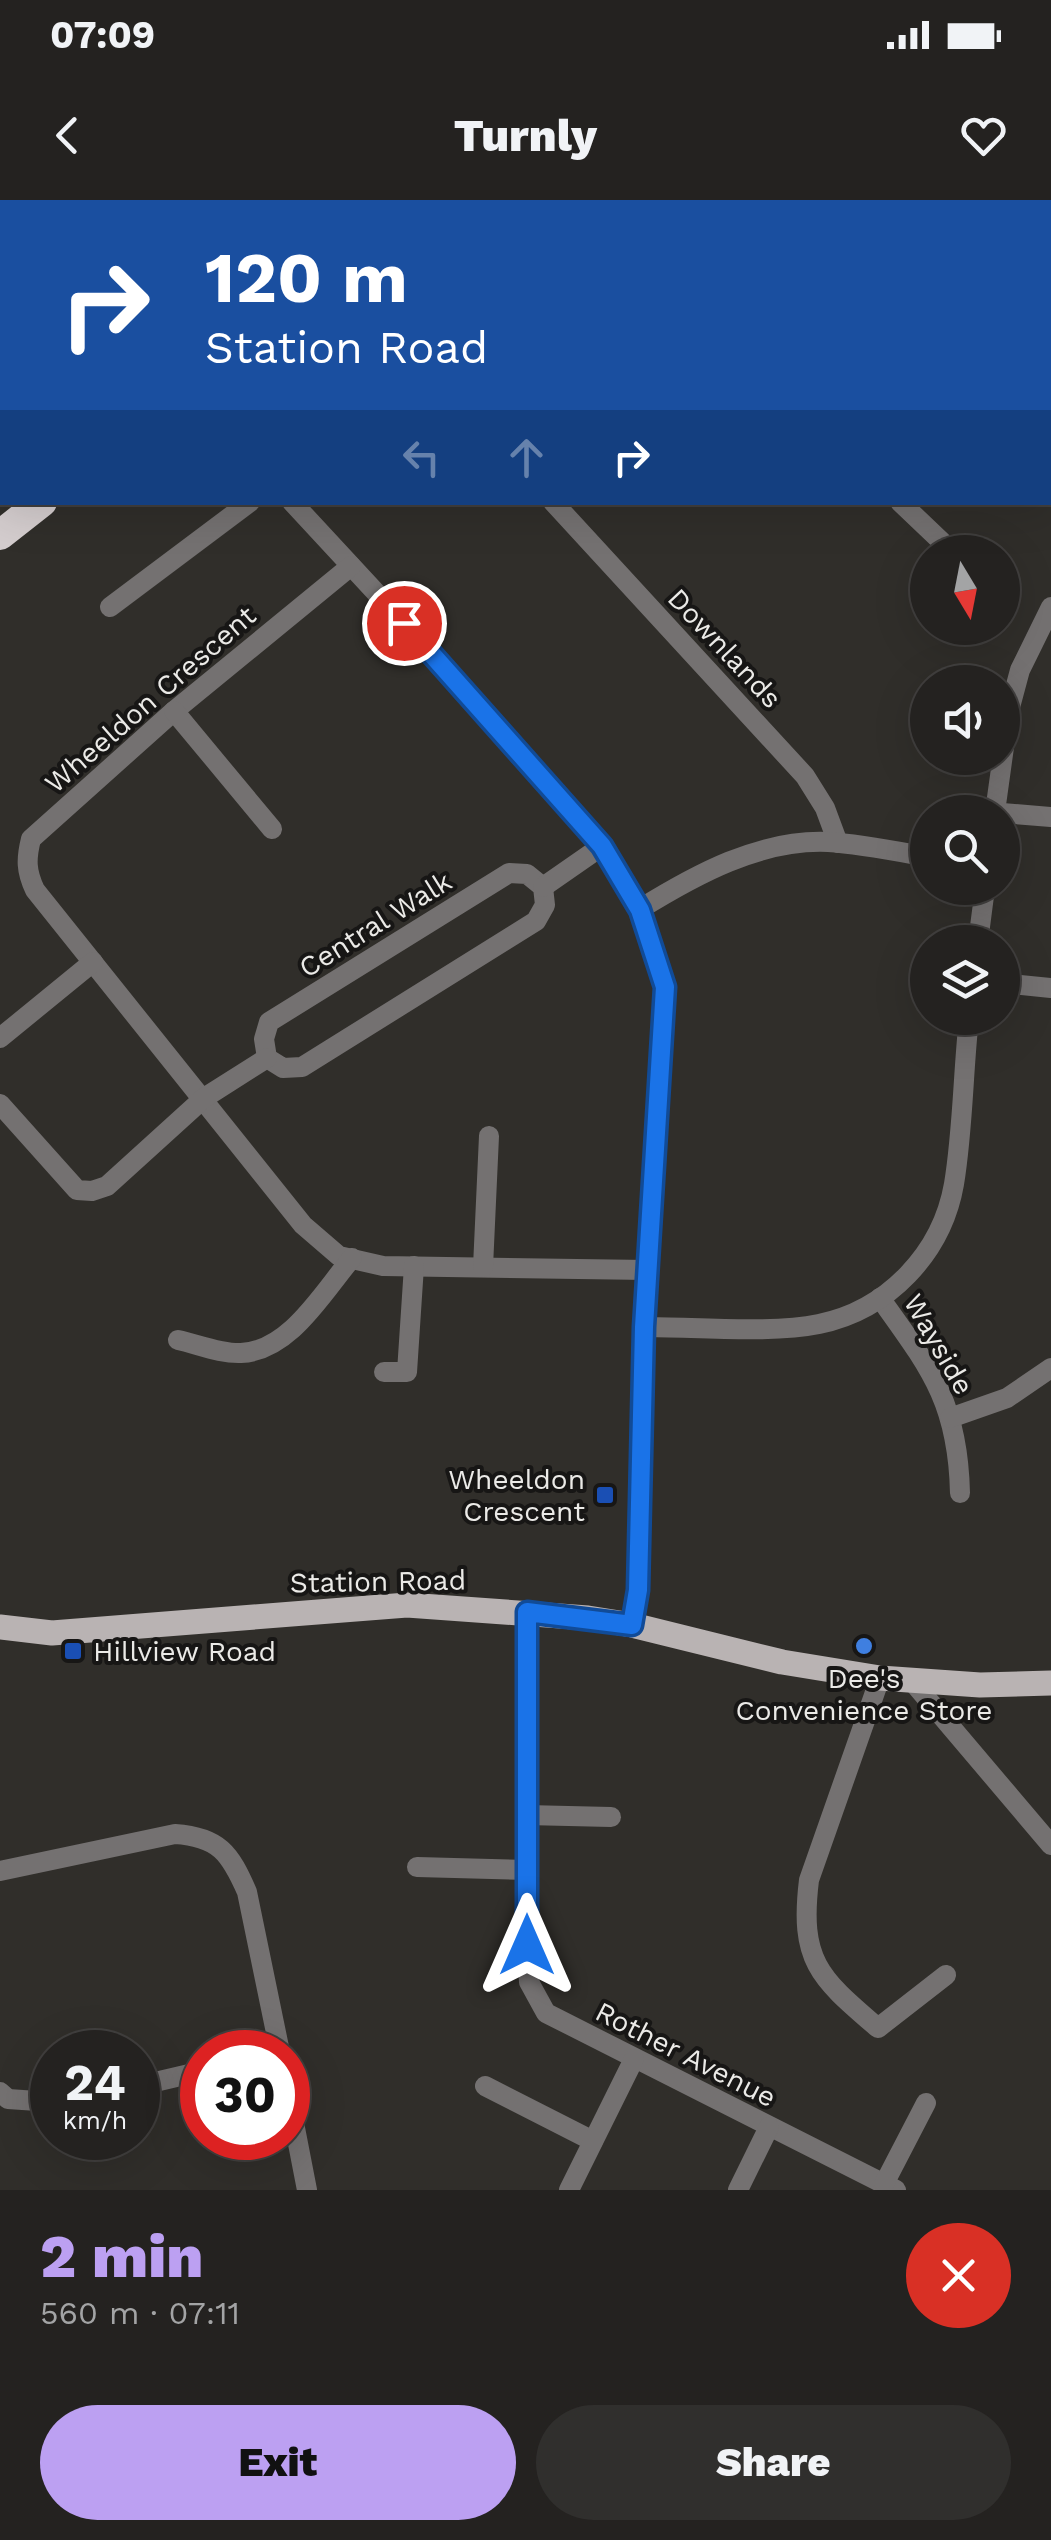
<!DOCTYPE html>
<html lang="en">
<head>
<meta charset="utf-8">
<style>
  :root { --surface:#242220; --page:#302f2d; --text:#f1f3f6; --muted:#a3a4a5; --line:#413f3e; --accent:#bca0f2 }
  body { margin:0; font-family:"Work Sans",sans-serif; background:var(--page); color:var(--text); height:100vh; display:flex; flex-direction:column; font-size:38px; white-space:nowrap }
  * { box-sizing:border-box; margin:0 }
  p { font-size:32px; color:var(--muted) }
  .icon { flex:none; width:55px; height:55px; fill:none; stroke:currentColor; stroke-width:2; stroke-linecap:round; stroke-linejoin:round }
  .map { position:relative; height:1990px; overflow:hidden }
  .sheet { display:flex; flex-direction:column; background:var(--surface); flex:1 }
  .sheet>* { flex:none }
  .top-card { position:absolute; left:0px; top:0px; width:1052px; height:305px; box-shadow:0 10px 40px #0002,0 0 0 2px var(--line); background:#1a4fa0; color:#fff; overflow:hidden }
  .needle { width:65px; rotate:170deg }
  .controls { position:absolute; left:910px; top:335px; display:grid; gap:20px }
  .controls a { display:grid; place-items:center; width:110px; height:110px; border-radius:50%; background:var(--surface); box-shadow:0 10px 40px #0002,0 0 0 2px var(--line); font-size:50px }
  .speed { position:absolute; left:30px; top:1830px; display:flex; gap:20px; font-size:50px; font-weight:700; text-align:center }
  .speed>* { display:grid; place-content:center; width:130px; height:130px; border-radius:50%; background:var(--surface); box-shadow:0 10px 40px #0002,0 0 0 2px var(--line); line-height:1 }
  .speed small { font-size:25px; font-weight:400 }
  .speed .limit { border:15px solid #d22; background:#fff; color:#111 }
  .pin { position:absolute; display:grid; place-items:center; width:85px; height:85px; color:#fff; margin:-42px; border:5px solid #fff; border-radius:50%; box-shadow:0 2px 10px #0007 }
  .me { position:absolute; width:110px; margin:-55px; rotate:0deg; stroke-linejoin:round; filter:drop-shadow(0 0 8px #0008) }
  .turn { display:flex; align-items:center; gap:35px; height:210px; padding:0 40px; font-size:45px }
  .turn .icon { width:130px; height:130px; stroke-width:2.5 }
  .turn b { display:block; font-size:70px; line-height:85px }
  .lanes { display:flex; align-items:center; height:95px; padding:0 40px; background:#0003; justify-content:center; gap:50px; direction:ltr }
  .lanes .off { opacity:.35 }
  .round { display:grid; place-items:center; flex:none; width:105px; height:105px; border-radius:52px; background:var(--page) }
  .overview { display:flex; align-items:center; justify-content:space-between; height:170px; padding:0 40px }
  h1 { font-size:60px; font-weight:800; line-height:75px; color:var(--accent) }
  .action { display:flex; gap:20px; margin-top:auto; padding:20px 40px }
  .action a { flex:1; height:115px; border-radius:60px; background:var(--accent); color:#111; font-size:40px; font-weight:800; line-height:115px; text-align:center }
  .action a+a { background:var(--page); color:var(--text) }
  .status { display:flex; justify-content:space-between; align-items:center; height:70px; padding:0 50px; background:var(--surface); direction:ltr }
  .status svg { height:28px; fill:currentColor }
  header { display:flex; justify-content:space-between; align-items:center; height:130px; padding:0 40px; background:var(--surface); font-size:45px; font-weight:800 }
  .map>svg:first-child { display:block }
  .green { fill:#434d32 }
  .lines { fill:none; stroke-linecap:round; stroke-linejoin:round }
  .minor { stroke:#747171; stroke-width:20 }
  .major { stroke:#b9b3b3; stroke-width:25 }
  .highway { stroke:#d4cdce; stroke-width:30 }
  .route-casing { stroke:#114b97; stroke-width:25 }
  .route { stroke:#1a73e8; stroke-width:18 }
  .transit-dot { fill:#1a4fb4; stroke:#171615; stroke-width:4 }
  .shop-dot { fill:#3f7fe0; stroke:#171615; stroke-width:4 }
  .labels { text-anchor:middle; stroke-width:8; stroke-linejoin:round; paint-order:stroke }
  .street-label { font-size:28px; fill:#ebeae7; stroke:#171615 }
  .poi-label { font-size:28px; fill:#ebeae7; stroke:#171615; text-anchor:end }
</style>
</head>
<body>
<div class="status"><b>07:09</b><svg viewBox="0 0 49 12"><path d="M0 12V9h3v3zM5 12V6h3v6zM10 12V3h3v9zM15 12V0h3v12zM26 1h20v11H26zM47 4h2v5h-2z"/></svg></div>
<header><svg class="icon" aria-label="back" viewBox="0 0 24 24"><path d="M15 5l-7 7 7 7"/></svg>Turnly<svg class="icon" aria-label="heart" viewBox="0 0 24 24"><path d="M12 20l-8-8c-3-5 5-10 8-4 3-6 11-1 8 4z"/></svg></header>
<div class="map">
<svg width="1051" height="1990" viewBox="0 0 1051 1990">
  <rect width="100%" height="100%" fill="#302e2a"/>
  <polygon class="green" points="98,0 502,0 99,2"/>
  <g class="lines">
    <g class="minor">
      <polyline points="582,0 584,2"/>
      <polyline points="909,0 910,2"/>
      <polyline points="659,2 662,0"/>
      <polyline points="292,302 431,452 602,646 640,709 665,787 644,1127 638,1390 632,1425"/>
      <polyline points="553,302 805,576 825,608 838,643"/>
      <polyline points="900,302 942,342"/>
      <path d="M 351,366 L 174,511 L 31,639 C 26,659 26,671 35,690 L 303,1025 L 339,1056 L 383,1066 L 647,1070"/>
      <polyline points="110,407 250,302"/>
      <polyline points="174,511 272,629"/>
      <polyline points="995,612 1009,511 1020,470 1051,407"/>
      <polyline points="1002,613 1051,617"/>
      <polygon points="509,673 527,674 543,687 545,705 536,721 302,867 283,868 267,858 264,839 269,822"/>
      <polyline points="543,687 602,646"/>
      <path d="M 640,709 C 695,675 760,639 828,642 C 861,644 895,651 928,657"/>
      <polyline points="978,742 985,688"/>
      <polyline points="1002,783 1051,788"/>
      <polyline points="0,838 93,762"/>
      <polyline points="0,904 77,990 92,991 107,986 204,898 267,858"/>
      <polyline points="483,1067 489,936"/>
      <path d="M 880,1098 C 930,1168 958,1202 960,1293"/>
      <path d="M 644,1127 C 695,1127 771,1134 819,1124 C 888,1110 942,1053 954,984 C 963,930 963,872 969,818"/>
      <path d="M 178,1140 C 197,1144 221,1154 241,1153 C 290,1151 323,1092 352,1058"/>
      <polyline points="384,1172 407,1172 414,1066"/>
      <polyline points="950,1218 1007,1198 1051,1168"/>
      <polyline points="527,1412 527,1745 529,1782 546,1813 896,1990"/>
      <path d="M 880,1478 L 809,1680 C 799,1762 820,1778 878,1828 L 946,1775"/>
      <polyline points="912,1481 1051,1645"/>
      <polyline points="526,1615 611,1617"/>
      <polyline points="417,1667 527,1670"/>
      <path d="M 0,1671 L 175,1634 C 219,1637 230,1653 247,1692 L 280,1852"/>
      <polyline points="138,1886 202,1871"/>
      <polyline points="485,1886 593,1941"/>
      <polyline points="0,1892 8,1899 52,1902"/>
      <polyline points="288,1892 307,1990"/>
      <polyline points="884,1984 926,1903"/>
      <polyline points="569,1990 634,1859"/>
      <polyline points="738,1990 769,1927"/>
    </g>
    <polyline class="major" points="0,1427 52,1433 407,1405 588,1418 632,1425 782,1462 880,1478 980,1485 1051,1483"/>
    <g class="highway">
      <polyline points="555,2 560,0"/>
      <polyline points="0,335 42,302"/>
    </g>
  </g>
  <g class="lines">
    <g class="route-casing">
      <polyline id="route" points="404,423 602,646 640,710 665,787 644,1127 638,1390 632,1425 527,1412 527,1745"/>
    </g>
    <use href="#route" class="route"/>
  </g>
  <g class="transit-dot">
    <rect x="595" y="1285" width="20" height="20" rx="5"/>
    <rect x="63" y="1441" width="20" height="20" rx="5"/>
  </g>
  <circle class="shop-dot" cx="864" cy="1446" r="10"/>
  <g class="labels">
    <g class="street-label">
      <text transform="translate(725 448) rotate(47)" y="10">Downlands</text>
      <text transform="translate(150 499) rotate(-41)" y="10">Wheeldon Crescent</text>
      <text transform="translate(375 724) rotate(-32)" y="10">Central Walk</text>
      <text transform="translate(939 1144) rotate(60)" y="10">Wayside</text>
      <text transform="translate(378 1381) rotate(-1)" y="10">Station Road</text>
      <text transform="translate(686 1854) rotate(27)" y="10">Rother Avenue</text>
    </g>
    <g class="poi-label">
      <text x="585" y="1289">Wheeldon<tspan x="585" dy="32">Crescent</tspan></text>
      <text x="93" y="1461" text-anchor="start">Hillview Road</text>
      <text x="864" y="1488" text-anchor="middle">Dee's<tspan x="864" dy="32">Convenience Store</tspan></text>
    </g>
  </g>
</svg>
<div class="controls">
<a><svg class="needle" viewBox="-14 -14 28 28"><path d="M0-13l5 13h-10z" fill="#e53935"/><path d="M0 13l5-13h-10z" fill="#a3a4a5"/></svg></a>
<a><svg class="icon" aria-label="sound" viewBox="0 0 24 24"><path d="M4 9h4l5-4v14l-5-4H4zM17 9q2 3 0 6"/></svg></a>
<a><svg class="icon" aria-label="search" viewBox="0 0 24 24"><circle cx="10" cy="10" r="6"/><path d="M15 15l6 6"/></svg></a>
<a><svg class="icon" aria-label="layers" viewBox="0 0 24 24"><path d="M12 4l9 5-9 5-9-5zM3 14l9 5 9-5"/></svg></a>
</div>
<div class="speed"><div>24<small>km/h</small></div><div class="limit">30</div></div>
<div class="pin" style="left:404px;top:423px;background:#d93025"><svg class="icon" aria-label="arrive" viewBox="0 0 24 24"><path d="M6 21V4h12l-3 4 3 4H6"/></svg></div>
<svg class="me" style="left:527px;top:1745px" viewBox="-20 -20 40 40"><path d="M0-17L14 15 0 8-14 15z" fill="#1a73e8" stroke="#fff" stroke-width="4"/></svg>
<div class="top-card">
<div class="turn"><svg class="icon" aria-label="right" viewBox="0 0 24 24"><path d="M7 20v-9h11M14 6l5 5-5 5"/></svg><div><b>120 m</b>Station Road</div></div>
<div class="lanes"><svg class="icon off" aria-label="left" viewBox="0 0 24 24"><path d="M17 20v-9H6M10 6l-5 5 5 5"/></svg><svg class="icon off" aria-label="ahead" viewBox="0 0 24 24"><path d="M12 20V5M6 11l6-6 6 6"/></svg><svg class="icon" aria-label="right" viewBox="0 0 24 24"><path d="M7 20v-9h11M14 6l5 5-5 5"/></svg></div>
</div>
</div>
<section class="sheet">
<div class="overview"><div><h1>2 min</h1><p>560 m · 07:11</p></div><a class="round" style="background:#d93025;color:#fff"><svg class="icon" aria-label="close" viewBox="0 0 24 24"><path d="M6 6l12 12M18 6L6 18"/></svg></a></div>
<div class="action"><a>Exit</a><a>Share</a></div>
</section>
</body>
</html>
